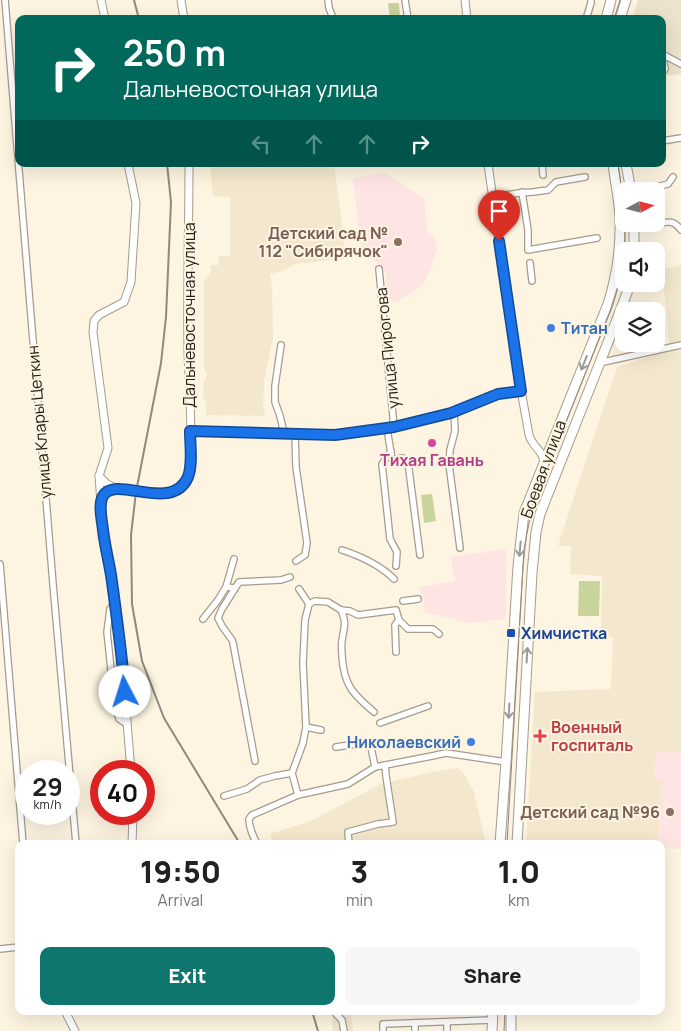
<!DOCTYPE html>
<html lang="en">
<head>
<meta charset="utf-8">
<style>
  :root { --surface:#fff; --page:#f6f6f6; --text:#202124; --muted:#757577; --accent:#0f766e }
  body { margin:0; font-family:Manrope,sans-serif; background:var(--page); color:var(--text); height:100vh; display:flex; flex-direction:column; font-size:19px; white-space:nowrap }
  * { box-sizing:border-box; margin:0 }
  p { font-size:16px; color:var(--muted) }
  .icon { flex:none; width:28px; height:28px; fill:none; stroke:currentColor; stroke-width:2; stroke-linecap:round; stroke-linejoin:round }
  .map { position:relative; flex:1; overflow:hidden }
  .panel { position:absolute; left:15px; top:840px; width:650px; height:175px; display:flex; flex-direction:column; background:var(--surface); border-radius:10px; box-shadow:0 5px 20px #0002 }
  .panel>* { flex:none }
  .guide { position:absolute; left:15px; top:15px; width:651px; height:152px; border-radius:10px; box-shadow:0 5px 20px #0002; background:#00695c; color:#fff; overflow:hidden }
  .needle { width:32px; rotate:83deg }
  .fabs { position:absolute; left:615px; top:182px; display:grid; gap:10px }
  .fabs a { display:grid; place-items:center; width:50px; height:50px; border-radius:10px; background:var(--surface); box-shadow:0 5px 20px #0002; font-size:25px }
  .speed { position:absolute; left:15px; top:760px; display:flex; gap:10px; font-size:25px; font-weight:700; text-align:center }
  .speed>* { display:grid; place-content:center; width:65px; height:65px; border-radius:50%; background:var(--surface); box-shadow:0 5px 20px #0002; line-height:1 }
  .speed small { font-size:12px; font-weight:400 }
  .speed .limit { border:8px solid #d22; background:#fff; color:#111 }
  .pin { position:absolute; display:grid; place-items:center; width:42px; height:42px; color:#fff; margin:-51px -21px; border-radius:50% 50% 50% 0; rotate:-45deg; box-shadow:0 0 5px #0007 }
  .pin .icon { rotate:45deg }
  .me { position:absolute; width:55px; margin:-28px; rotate:355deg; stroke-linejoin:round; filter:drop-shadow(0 0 4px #0008) }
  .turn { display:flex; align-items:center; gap:18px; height:105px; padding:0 25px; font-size:22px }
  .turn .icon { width:65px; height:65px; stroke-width:2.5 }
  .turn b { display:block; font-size:35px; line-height:42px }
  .lanes { display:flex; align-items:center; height:48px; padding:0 25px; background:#0003; justify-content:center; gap:25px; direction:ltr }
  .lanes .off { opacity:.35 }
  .eta { display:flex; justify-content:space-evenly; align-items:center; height:85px; text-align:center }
  .eta b { font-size:30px; font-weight:800; line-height:35px }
  .primary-button { display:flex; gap:10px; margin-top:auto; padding:10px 25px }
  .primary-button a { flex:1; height:58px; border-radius:10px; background:var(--accent); color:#fff; font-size:20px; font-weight:800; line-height:58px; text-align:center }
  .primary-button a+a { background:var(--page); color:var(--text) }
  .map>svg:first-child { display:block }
  .commercial { fill:#ece3cd }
  .built { fill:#f3e7cd }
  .education { fill:#ffe4e4 }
  .park { fill:#c9d39c }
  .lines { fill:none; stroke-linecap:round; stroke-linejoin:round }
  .minor-casing { stroke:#a59c8b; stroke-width:8 }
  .tertiary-casing { stroke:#a59c8b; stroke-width:9 }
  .primary-casing { stroke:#a59c8b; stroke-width:11 }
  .minor { stroke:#fff; stroke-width:5.5 }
  .tertiary { stroke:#fff; stroke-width:7 }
  .primary { stroke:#fff; stroke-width:9 }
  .tram { stroke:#90897d; stroke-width:1 }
  .rail { stroke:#90897d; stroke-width:2 }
  .oneway { stroke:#9c9a97 }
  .route-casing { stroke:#114b97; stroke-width:12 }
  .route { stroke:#1a73e8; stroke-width:9 }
  .education-dot { fill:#8d6e63; stroke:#fdf4e1; stroke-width:2 }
  .shop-dot { fill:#3f7fe0; stroke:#fdf4e1; stroke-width:2 }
  .hotel-dot { fill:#d1479c; stroke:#fdf4e1; stroke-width:2 }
  .transit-dot { fill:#1a4fb4; stroke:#fdf4e1; stroke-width:2 }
  .health-dot { fill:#e0444e; stroke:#fdf4e1; stroke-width:2 }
  .labels { text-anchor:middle; stroke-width:4; stroke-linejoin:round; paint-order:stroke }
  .education-label { font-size:16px; font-weight:bold; fill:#785e54; stroke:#fdf4e1; text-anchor:end }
  .street-label { font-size:16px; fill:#221e18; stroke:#fdf4e1 }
  .shop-label { font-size:16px; font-weight:bold; fill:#366cbe; stroke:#fdf4e1; text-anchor:start }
  .hotel-label { font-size:16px; font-weight:bold; fill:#b23c85; stroke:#fdf4e1 }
  .transit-label { font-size:16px; font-weight:bold; fill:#164399; stroke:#fdf4e1; text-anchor:start }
  .health-label { font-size:16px; font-weight:bold; fill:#be3a42; stroke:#fdf4e1; text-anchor:start }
</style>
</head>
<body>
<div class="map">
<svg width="681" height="1031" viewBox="0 0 681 1031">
  <rect width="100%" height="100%" fill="#fdf4e1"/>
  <polygon class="commercial" points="638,0 681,0 681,74 663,76 662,19 632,19"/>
  <g class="built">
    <polygon points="210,164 334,164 344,240 342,259 294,264 285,270 270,274 272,286 273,338 264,380 263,409 265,410 264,416 206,415 206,403 203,399 204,381 207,376 204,368 204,280 211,273 211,265 219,265 219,256 230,256 230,197 213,196"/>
    <polygon points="681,265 681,752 656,751 662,781 658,844 526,844 535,692 611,689 613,637 601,637 602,576 570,574 571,546 558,546 617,367 670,350 662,270"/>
    <polygon points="458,768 465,776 474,792 486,844 273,844 270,834 311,821 381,784 437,771"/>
    <polygon points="334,1011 361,1011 361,1013 351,1013 353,1031 333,1031 332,1021"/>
  </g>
  <g class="education">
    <polygon points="386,173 424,199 428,236 434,235 437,249 429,272 422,286 398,301 389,302 385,270 361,249 353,178"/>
    <polygon points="506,549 506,616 504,619 468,623 425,612 420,587 455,581 451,557"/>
    <polygon points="655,751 681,752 681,849 661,848 661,844 658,844 662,781 654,780"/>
  </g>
  <g class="park">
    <polygon points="388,3 399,3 400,19 390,19"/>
    <polygon points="432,494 436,521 424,523 421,495"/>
    <polygon points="579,581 600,581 599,616 578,616"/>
  </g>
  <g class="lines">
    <g class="minor-casing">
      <g id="minor">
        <polyline points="5,0 53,584 76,844"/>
        <polyline points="328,0 329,8 333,18 335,19"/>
        <polyline points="405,0 408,19"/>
        <polyline points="586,19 591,3 591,0"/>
        <polyline points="662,53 665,69 662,72"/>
        <polyline points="662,54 681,64"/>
        <polyline points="662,141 681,138"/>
        <polyline points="542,164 543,175"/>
        <polyline points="630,190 649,189 668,184 673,177"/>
        <polyline points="522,192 528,230 528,250 597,238"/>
        <polyline points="493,197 519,193 533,192 548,190 556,182 585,177"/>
        <path d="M 656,224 C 668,222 673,219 681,230"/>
        <polyline points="634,228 655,224"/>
        <polyline points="530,263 532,281"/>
        <polyline points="379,269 394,427"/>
        <polyline points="281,345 275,386 275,402 280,416 284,433"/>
        <polyline points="599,363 681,345"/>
        <polyline points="454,412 455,431 450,450 449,464 460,548"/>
        <polyline points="387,428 392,460 403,458 408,462 420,555"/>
        <polyline points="190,431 257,432 335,435 394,427 451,413 498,394 521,391"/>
        <polyline points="295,433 296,467 307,543 305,555 296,561"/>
        <polyline points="391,451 382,464 390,539 397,552 396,566"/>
        <path d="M 342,550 C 360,556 380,565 394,579"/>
        <polyline points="0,564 23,844"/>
        <polyline points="226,587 234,559"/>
        <polyline points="299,589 309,604"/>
        <polyline points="403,601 418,599"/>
        <polyline points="115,602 110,609 107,632 115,707 119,719 127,724"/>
        <path d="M 341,610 C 347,624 344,626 342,641 C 341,646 342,651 342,656 C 344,686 353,694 374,712"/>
        <polyline points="203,619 218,600 226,587 235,588"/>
        <polyline points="232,640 222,626 218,618 222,609 239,582 281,580 290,577"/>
        <polyline points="233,643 255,761"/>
        <polyline points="396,652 395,625 399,620"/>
        <polyline points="380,723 428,706"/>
        <polyline points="306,727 321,730"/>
        <polyline points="336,747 370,742 375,767 432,756 446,753 506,762"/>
        <polyline points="298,795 292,773 303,743 306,727 303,663 305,620 309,604 315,601 328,602 341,610 350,611 358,615 396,610 399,620 408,629 433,629 439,634"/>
        <polyline points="224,796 247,789 260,780 275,776 292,773"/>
        <path d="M 257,844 C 253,836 249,828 249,819 L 252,815 L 298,795 L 348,784 L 375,767"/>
        <polyline points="349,844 348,832 378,824 393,822 386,776 385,765"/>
        <polyline points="0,949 19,947"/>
        <polyline points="333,1011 342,1020 344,1031"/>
        <polyline points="447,1022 447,1031"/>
        <polyline points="415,1023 415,1031"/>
        <polyline points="383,1031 383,1024 492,1020"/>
      </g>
    </g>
    <g class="tertiary-casing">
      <g id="tertiary">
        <polyline points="101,0 105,19"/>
        <polyline points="181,0 184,19"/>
        <polyline points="465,0 467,19"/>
        <polyline points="128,164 136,203 131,282 124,302 99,315 94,321 93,332 108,448 99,476 101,503 104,538 112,581 122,660 131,771"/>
        <path d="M 488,164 L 516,362 L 529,435 C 533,448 543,450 544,462"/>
        <polyline points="99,476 107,484 116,488"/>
        <path d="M 101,501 C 109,471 165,512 185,481 C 196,464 188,374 188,349 C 187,287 189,226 189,164"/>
        <polyline points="132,844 133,814"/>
        <polyline points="65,1011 75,1031"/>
      </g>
    </g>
    <g class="primary-casing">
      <g id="primary">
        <polyline points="606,19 611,0"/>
        <polyline points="620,19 626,0"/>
        <polyline points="626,164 631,191"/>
        <polyline points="634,251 634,224"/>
        <path d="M 500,844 L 506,762 L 518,566 L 524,513 L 608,304 C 617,276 621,247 620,217 C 619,199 615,181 613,164"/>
        <polyline points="517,844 532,573 536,532 540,514 614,327 627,293 629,284"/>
        <polyline points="492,1031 493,1011"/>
        <polyline points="511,1031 511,1011"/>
      </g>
    </g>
    <use href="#minor" class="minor"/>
    <use href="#tertiary" class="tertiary"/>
    <use href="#primary" class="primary"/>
    <g class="tram">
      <polyline points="614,19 620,0"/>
      <polyline points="618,164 624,204"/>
      <polyline points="625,251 625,224"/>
      <path d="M 507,844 L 524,549 C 527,531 531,513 537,495 L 610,311 L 617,289 L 624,257"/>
      <polyline points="504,1031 505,1011"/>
    </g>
    <g class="rail">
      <polyline points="134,0 139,19"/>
      <polyline points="167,164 171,202 166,317 161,363 136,492 131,535 132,604 142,661 164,718 240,844"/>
      <polyline points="312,1011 318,1031"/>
    </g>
  </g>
  <defs><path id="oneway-shaft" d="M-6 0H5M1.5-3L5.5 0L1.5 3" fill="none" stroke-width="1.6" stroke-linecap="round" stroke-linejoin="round" transform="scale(1.25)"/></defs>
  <g class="oneway">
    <use href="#oneway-shaft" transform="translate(584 363) rotate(112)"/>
    <use href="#oneway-shaft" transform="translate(520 549) rotate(95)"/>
    <use href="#oneway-shaft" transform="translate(527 655) rotate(-87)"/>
    <use href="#oneway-shaft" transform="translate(509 711) rotate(93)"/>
  </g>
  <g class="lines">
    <g class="route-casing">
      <path id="route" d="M 125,692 C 122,655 117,619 112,582 C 110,565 105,548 103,530 C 102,520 98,505 103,496 C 115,474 172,514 188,477 C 193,464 190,445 190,431 L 335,435 L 394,427 L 451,413 L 498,394 L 521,391 L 499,241"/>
    </g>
    <use href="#route" class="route"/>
  </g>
  <g class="education-dot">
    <circle cx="398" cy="242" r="5"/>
    <circle cx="670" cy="812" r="5"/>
  </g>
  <g class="shop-dot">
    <circle cx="551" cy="328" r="5"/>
    <circle cx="471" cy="742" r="5"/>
  </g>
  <circle class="hotel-dot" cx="432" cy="443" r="5"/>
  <rect class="transit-dot" x="506" y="628" width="10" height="10" rx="2.5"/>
  <path class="health-dot" d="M537.5 728.5h5v5h5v5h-5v5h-5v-5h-5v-5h5z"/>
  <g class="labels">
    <g class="education-label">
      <text x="388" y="239">Детский сад №<tspan x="388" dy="18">112 "Сибирячок"</tspan></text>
      <text x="660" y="818">Детский сад №96</text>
    </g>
    <g class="street-label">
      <text transform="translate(189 315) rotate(-90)" y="6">Дальневосточная улица</text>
      <text transform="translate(387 348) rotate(-96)" y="6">улица Пирогова</text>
      <text transform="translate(39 422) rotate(-95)" y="6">улица Клары Цеткин</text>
      <text transform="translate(543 469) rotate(-70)" y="6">Боевая улица</text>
    </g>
    <g class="shop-label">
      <text x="561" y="334">Титан</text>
      <text x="461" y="748" text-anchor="end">Николаевский</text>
    </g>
    <g class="hotel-label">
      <text x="432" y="466">Тихая Гавань</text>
    </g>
    <g class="transit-label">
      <text x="521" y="639">Химчистка</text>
    </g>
    <g class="health-label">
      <text x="551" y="733">Военный<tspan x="551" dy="18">госпиталь</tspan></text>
    </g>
  </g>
</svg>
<div class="fabs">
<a><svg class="needle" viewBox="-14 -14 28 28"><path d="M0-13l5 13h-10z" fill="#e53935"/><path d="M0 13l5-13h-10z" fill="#757577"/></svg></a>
<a><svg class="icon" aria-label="sound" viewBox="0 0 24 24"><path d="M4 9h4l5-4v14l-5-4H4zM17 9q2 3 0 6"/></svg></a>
<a><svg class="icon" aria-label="layers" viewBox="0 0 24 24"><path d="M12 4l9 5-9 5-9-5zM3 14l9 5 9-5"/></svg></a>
</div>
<div class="speed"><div>29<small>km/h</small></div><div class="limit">40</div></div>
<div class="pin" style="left:499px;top:241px;background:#d93025"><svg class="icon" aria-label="arrive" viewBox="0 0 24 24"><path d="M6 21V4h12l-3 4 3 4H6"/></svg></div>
<svg class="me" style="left:125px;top:692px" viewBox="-20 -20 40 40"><circle r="19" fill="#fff"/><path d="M0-13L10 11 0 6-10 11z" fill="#1a73e8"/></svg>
<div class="guide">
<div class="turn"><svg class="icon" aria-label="right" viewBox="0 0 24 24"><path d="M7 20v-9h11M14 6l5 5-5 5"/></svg><div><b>250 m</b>Дальневосточная улица</div></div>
<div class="lanes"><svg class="icon off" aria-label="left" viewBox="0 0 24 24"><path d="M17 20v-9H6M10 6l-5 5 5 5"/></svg><svg class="icon off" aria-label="ahead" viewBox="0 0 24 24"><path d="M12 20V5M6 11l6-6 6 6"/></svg><svg class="icon off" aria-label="ahead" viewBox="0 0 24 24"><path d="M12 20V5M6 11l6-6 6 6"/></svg><svg class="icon" aria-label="right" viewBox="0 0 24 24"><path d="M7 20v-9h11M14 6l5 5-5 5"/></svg></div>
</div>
<section class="panel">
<div class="eta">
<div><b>19:50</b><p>Arrival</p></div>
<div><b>3</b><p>min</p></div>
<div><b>1.0</b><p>km</p></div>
</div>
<div class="primary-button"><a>Exit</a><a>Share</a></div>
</section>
</div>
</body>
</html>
